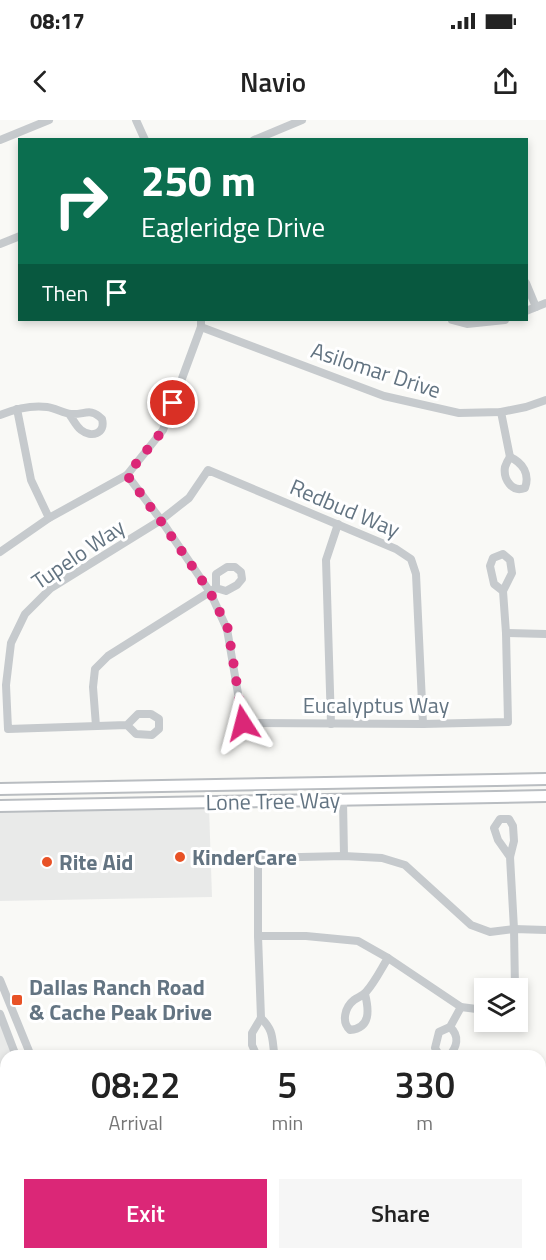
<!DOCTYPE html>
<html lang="en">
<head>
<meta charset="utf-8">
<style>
  :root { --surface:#fff; --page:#f6f6f6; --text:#222; --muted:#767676; --accent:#db2777 }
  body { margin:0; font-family:"Titillium Web",sans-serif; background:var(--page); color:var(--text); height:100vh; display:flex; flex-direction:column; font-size:22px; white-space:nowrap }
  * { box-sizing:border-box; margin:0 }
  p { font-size:20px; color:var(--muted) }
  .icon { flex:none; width:33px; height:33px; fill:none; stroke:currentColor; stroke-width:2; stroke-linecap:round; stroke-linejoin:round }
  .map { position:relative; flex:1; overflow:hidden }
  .drawer { position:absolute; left:0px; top:930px; width:546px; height:210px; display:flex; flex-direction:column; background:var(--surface); border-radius:18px 18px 0 0; box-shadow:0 3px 9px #0003 }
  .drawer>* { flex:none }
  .hud { position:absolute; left:18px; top:18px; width:510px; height:183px; border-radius:0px; box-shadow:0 3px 9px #0003; background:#0b6e4f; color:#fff; overflow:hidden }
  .fabs { position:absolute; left:474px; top:858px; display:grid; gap:12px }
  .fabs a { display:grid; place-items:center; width:54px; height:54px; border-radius:0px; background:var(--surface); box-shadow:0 3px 9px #0003; font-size:30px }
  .pin { position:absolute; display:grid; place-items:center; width:51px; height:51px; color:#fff; margin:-26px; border:3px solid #fff; border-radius:50%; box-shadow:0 2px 6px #0007 }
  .me { position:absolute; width:66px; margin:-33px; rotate:351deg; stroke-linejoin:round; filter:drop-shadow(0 0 4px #0008) }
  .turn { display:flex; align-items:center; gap:21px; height:126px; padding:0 24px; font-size:27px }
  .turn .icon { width:78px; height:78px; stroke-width:2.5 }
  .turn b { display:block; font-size:42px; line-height:51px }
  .then { display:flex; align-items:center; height:57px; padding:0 24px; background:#0003; gap:12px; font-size:22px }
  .eta { display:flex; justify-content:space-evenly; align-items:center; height:102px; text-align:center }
  .eta b { font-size:36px; font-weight:600; line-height:42px }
  .action { display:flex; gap:12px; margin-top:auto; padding:12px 24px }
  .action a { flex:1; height:69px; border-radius:0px; background:var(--accent); color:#fff; font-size:24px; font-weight:600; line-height:69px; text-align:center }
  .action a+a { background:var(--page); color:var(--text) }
  .status { display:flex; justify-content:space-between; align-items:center; height:42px; padding:0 30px; background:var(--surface); direction:ltr }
  .status svg { height:16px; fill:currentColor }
  header { display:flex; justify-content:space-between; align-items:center; height:78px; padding:0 24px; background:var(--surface); font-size:27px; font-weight:600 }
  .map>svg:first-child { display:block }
  .built { fill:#e9eae9 }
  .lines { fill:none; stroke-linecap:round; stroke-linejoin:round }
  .major-casing { stroke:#b9bdc1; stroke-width:14 }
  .minor { stroke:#c6cacd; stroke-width:8 }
  .major { stroke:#fff; stroke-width:10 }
  .route { stroke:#db2777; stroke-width:10; stroke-dasharray:0 18 }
  .poi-dot { fill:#e85226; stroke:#fff; stroke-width:2 }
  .labels { text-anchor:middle; stroke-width:6; stroke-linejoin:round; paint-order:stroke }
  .street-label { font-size:22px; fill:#637482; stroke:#fff }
  .poi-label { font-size:22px; font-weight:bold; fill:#637482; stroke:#fff; text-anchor:start }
</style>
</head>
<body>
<div class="status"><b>08:17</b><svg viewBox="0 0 49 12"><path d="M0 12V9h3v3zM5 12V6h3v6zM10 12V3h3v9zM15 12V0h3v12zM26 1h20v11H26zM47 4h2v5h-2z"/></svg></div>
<header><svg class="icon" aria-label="back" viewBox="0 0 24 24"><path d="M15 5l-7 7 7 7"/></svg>Navio<svg class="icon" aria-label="share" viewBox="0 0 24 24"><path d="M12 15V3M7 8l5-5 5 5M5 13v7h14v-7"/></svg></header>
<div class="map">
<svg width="546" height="1140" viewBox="0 0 546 1140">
  <rect width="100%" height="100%" fill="#f9f9f6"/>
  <g class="built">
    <polygon points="209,687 212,777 0,781 0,691"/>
    <polygon points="0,892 17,936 6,936 6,1134 95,1134 98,1140 0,1140"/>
  </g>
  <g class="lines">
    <g class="major-casing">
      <g id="major">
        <polyline points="0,669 546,659"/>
        <polyline points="0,686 546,676"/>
      </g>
    </g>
    <g class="minor">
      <polyline points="136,0 145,20"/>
      <polyline points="0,20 49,0"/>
      <polyline points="254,20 302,0"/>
      <polyline points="0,124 20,116"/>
      <polyline points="526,163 536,187"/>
      <polyline points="526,191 546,183"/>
      <polyline points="452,200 467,204 505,200"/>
      <polyline points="201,207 384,276 459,293 501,292 526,287 546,280"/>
      <polyline points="17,289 31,360 49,398"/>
      <polyline points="501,292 510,337"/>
      <path d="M 0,295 C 15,289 31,285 47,287 C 55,288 63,293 71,294 C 85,295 90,287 102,299 C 106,314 91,318 81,310 C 76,306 73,299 69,294"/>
      <path d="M 510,337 C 523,343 530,354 525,368 C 512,373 503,359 505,347 C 506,344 508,340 510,337 Z"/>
      <polyline points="127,355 161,400 210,472 227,509 243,603 423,604 508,602 506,513 503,471 512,453 510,440 503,434 493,438 490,446 494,464 503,471"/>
      <polyline points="0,432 49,398 127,355 163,310 201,207 201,200"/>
      <polyline points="506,513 546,514"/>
      <polyline points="331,604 326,440 338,404"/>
      <polyline points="127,605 136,614 152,615 159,609 159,599 151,594 138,594 127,605 8,609 6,565 11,523 25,494 51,468 161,400 189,378 208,350 396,429 411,439 416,454 423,604"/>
      <polyline points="96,606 93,567 95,549 108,536 216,468 226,471 237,465 242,459 241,452 235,447 227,447 216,454 216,468"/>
      <polyline points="343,680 344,736"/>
      <polyline points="510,737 498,720 494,708 500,699 509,699 513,706 514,721 510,737 514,809 515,868"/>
      <polyline points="258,816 306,816 358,821 388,838 461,887 484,890"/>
      <polyline points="0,860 31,936"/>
      <path d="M 365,874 C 369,890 371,908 350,910 C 341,902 345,887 354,880 C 358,877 363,876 366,872 C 375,862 381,849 388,838"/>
      <polyline points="0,894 16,936"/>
      <path d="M 261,898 C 273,910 272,916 274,932 L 267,936"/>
      <polyline points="261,936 256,934 252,925 252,913 261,898 258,816 258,738 344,736 382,738 405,745 471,805 490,812 514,809 546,810"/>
      <polyline points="440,936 435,928 439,912 450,907 461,887"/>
      <path d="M 449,936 C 457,927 460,916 450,907"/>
      <polyline points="540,983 546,982"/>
      <polyline points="540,1104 546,1100"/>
      <polyline points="98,1134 101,1140"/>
      <polyline points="113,1134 116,1140"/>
      <polyline points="231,1140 233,1134"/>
      <polyline points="480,1140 490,1134"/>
    </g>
    <use href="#major" class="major"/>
  </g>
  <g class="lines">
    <polyline class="route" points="173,283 163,310 127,355 160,400 210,472 228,509 243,603"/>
  </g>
  <g class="poi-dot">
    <circle cx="180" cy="737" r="6"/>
    <circle cx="47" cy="742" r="6"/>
    <rect x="11" y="874" width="12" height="12" rx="3"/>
  </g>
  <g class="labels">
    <g class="street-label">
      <text transform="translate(376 250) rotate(18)" y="8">Asilomar Drive</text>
      <text transform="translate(345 388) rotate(23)" y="8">Redbud Way</text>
      <text transform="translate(78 434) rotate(-34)" y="8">Tupelo Way</text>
      <text x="376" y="593">Eucalyptus Way</text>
      <text transform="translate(273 681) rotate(-1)" y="8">Lone Tree Way</text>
    </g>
    <g class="poi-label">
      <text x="192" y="745">KinderCare</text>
      <text x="59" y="750">Rite Aid</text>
      <text x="29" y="875">Dallas Ranch Road<tspan x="29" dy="25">&amp; Cache Peak Drive</tspan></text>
    </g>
  </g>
</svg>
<div class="fabs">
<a><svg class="icon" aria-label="layers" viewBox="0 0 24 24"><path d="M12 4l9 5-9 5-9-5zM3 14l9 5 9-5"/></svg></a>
</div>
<div class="pin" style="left:173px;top:283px;background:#d93025"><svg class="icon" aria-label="arrive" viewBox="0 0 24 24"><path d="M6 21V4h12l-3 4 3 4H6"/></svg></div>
<svg class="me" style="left:243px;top:603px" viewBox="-20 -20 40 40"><path d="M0-17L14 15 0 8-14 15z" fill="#db2777" stroke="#fff" stroke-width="4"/></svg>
<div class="hud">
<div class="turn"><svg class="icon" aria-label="right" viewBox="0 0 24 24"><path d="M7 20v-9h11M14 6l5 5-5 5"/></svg><div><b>250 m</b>Eagleridge Drive</div></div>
<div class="then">Then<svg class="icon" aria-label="arrive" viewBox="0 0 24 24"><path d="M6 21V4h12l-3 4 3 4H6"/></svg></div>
</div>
<section class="drawer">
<div class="eta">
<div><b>08:22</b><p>Arrival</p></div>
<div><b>5</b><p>min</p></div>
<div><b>330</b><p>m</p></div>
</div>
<div class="action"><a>Exit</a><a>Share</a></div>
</section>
</div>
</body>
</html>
